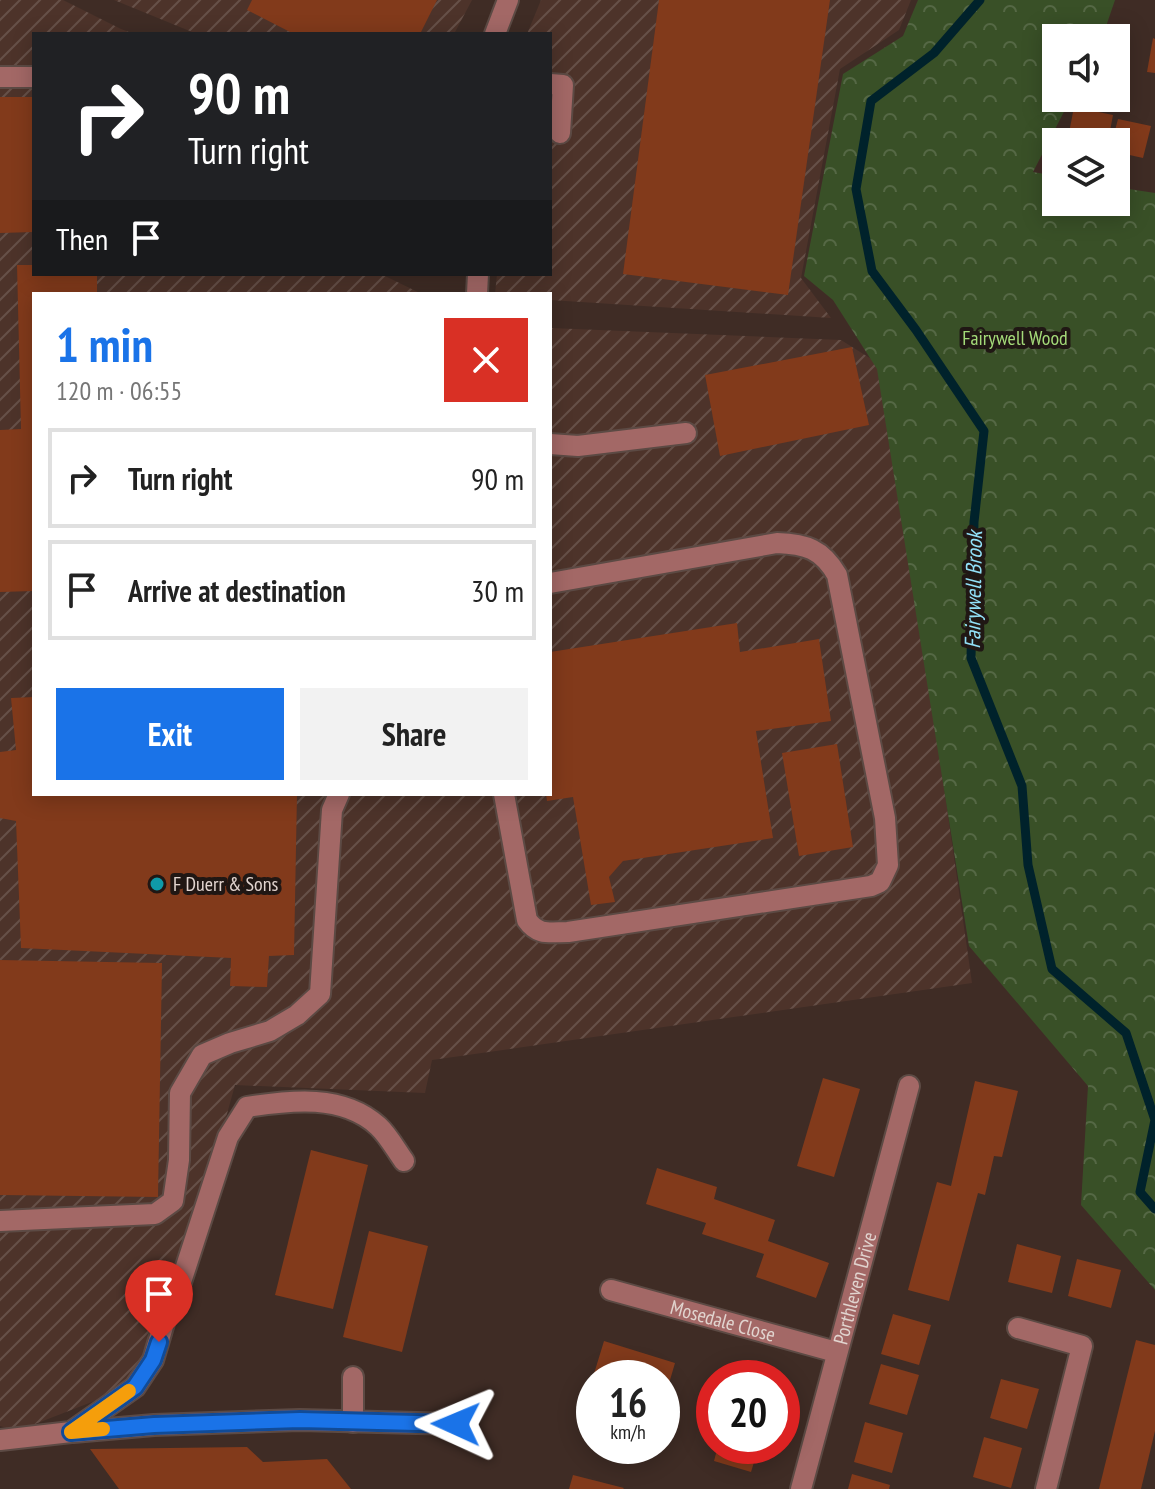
<!DOCTYPE html>
<html lang="en">
<head>
<meta charset="utf-8">
<style>
  :root { --surface:#fff; --page:#f2f2f2; --text:#222; --muted:#767676; --line:#e0e0e0; --accent:#1a73e8 }
  body { margin:0; font-family:"PT Sans Narrow",sans-serif; background:var(--page); color:var(--text); height:100vh; display:flex; flex-direction:column; font-size:30px; white-space:nowrap }
  * { box-sizing:border-box; margin:0 }
  p { font-size:26px; color:var(--muted) }
  .icon { flex:none; width:44px; height:44px; fill:none; stroke:currentColor; stroke-width:2; stroke-linecap:round; stroke-linejoin:round }
  .map { position:relative; flex:1; overflow:hidden }
  .drawer { position:absolute; left:32px; top:292px; width:520px; height:504px; display:flex; flex-direction:column; background:var(--surface); border-radius:0px; box-shadow:0 4px 20px #0003 }
  .drawer>* { flex:none }
  .guide { position:absolute; left:32px; top:32px; width:520px; height:244px; border-radius:0px; box-shadow:0 4px 20px #0003; background:#202124; color:#fff; overflow:hidden }
  .tools { position:absolute; left:1042px; top:24px; display:grid; gap:16px }
  .tools a { display:grid; place-items:center; width:88px; height:88px; border-radius:0px; background:var(--surface); box-shadow:0 4px 20px #0003; font-size:40px }
  .speed { position:absolute; left:576px; top:1360px; display:flex; gap:16px; font-size:40px; font-weight:700; text-align:center }
  .speed>* { display:grid; place-content:center; width:104px; height:104px; border-radius:50%; background:var(--surface); box-shadow:0 4px 20px #0003; line-height:1 }
  .speed small { font-size:20px; font-weight:400 }
  .speed .limit { border:12px solid #d22; background:#fff; color:#111 }
  .pin { position:absolute; display:grid; place-items:center; width:68px; height:68px; color:#fff; margin:-82px -34px; border-radius:50% 50% 50% 0; rotate:-45deg; box-shadow:0 0 8px #0007 }
  .pin .icon { rotate:45deg }
  .me { position:absolute; width:88px; margin:-44px; rotate:271deg; stroke-linejoin:round; filter:drop-shadow(0 0 6px #0008) }
  .turn { display:flex; align-items:center; gap:28px; height:168px; padding:0 24px; font-size:36px }
  .turn .icon { width:104px; height:104px; stroke-width:2.5 }
  .turn b { display:block; font-size:56px; line-height:68px }
  .then { display:flex; align-items:center; height:76px; padding:0 24px; background:#0003; gap:16px; font-size:30px }
  .round { display:grid; place-items:center; flex:none; width:84px; height:84px; border-radius:0px; background:var(--page) }
  .summary { display:flex; align-items:center; justify-content:space-between; height:136px; padding:0 24px }
  h1 { font-size:48px; font-weight:700; line-height:60px; color:var(--accent) }
  .cta { display:flex; gap:16px; margin-top:auto; padding:16px 24px }
  .cta a { flex:1; height:92px; border-radius:0px; background:var(--accent); color:#fff; font-size:32px; font-weight:700; line-height:92px; text-align:center }
  .cta a+a { background:var(--page); color:var(--text) }
  ul { padding:0; list-style:none }
  li { display:flex; align-items:center; gap:24px; height:100px; margin:0 16px 12px; padding:0 8px; border:4px solid var(--line); border-radius:0px }
  li div { flex:1 }
  li b { display:block; font-size:30px }
  li em { font-style:normal }
  .map>svg:first-child { display:block }
  .industrial { fill:url(#industrial-furrows) }
  .forest { fill:url(#forest-crowns) }
  .lines { fill:none; stroke-linecap:round; stroke-linejoin:round }
  .stream { stroke:#00222b; stroke-width:9 }
  .building { fill:#823a1b }
  .minor-casing { stroke:#5c4a44; stroke-width:24 }
  .minor { stroke:#a36866; stroke-width:20 }
  .route-casing { stroke:#114b97; stroke-width:20 }
  .route { stroke:#1a73e8; stroke-width:14 }
  .slow { stroke:#f59e0b; stroke-width:14 }
  .culture-dot { fill:#0f9aa8; stroke:#201714; stroke-width:3 }
  .labels { text-anchor:middle; stroke-width:8; stroke-linejoin:round; paint-order:stroke }
  .park-label { font-size:20px; fill:#a4da79; stroke:#201714 }
  .poi-label { font-size:20px; fill:#e1d4cf; stroke:#201714; text-anchor:start }
  .street-label { font-size:20px; fill:#e1d4cf; stroke:#201714 }
  .water-label { font-size:22px; font-style:italic; fill:#92e1f8; stroke:#201714 }
</style>
</head>
<body>
<div class="map">
<svg width="1155" height="1489" viewBox="0 0 1155 1489">
  <defs>
    <pattern id="industrial-furrows" width="10" height="10" patternUnits="userSpaceOnUse" patternTransform="scale(2)"><rect width="10" height="10" fill="#4d332a"/><path d="M-1 1l2-2M0 10L10 0M9 11l2-2" fill="none" stroke="#665048"/></pattern>
    <pattern id="forest-crowns" width="20" height="18" patternUnits="userSpaceOnUse" patternTransform="scale(2)"><rect width="20" height="18" fill="#395027"/><path d="M2 6a3 3 0 1 1 6 0M12 15a3 3 0 1 1 6 0" fill="none" stroke="#556845"/></pattern>
  </defs>
  <rect width="100%" height="100%" fill="#3f2c25"/>
  <g class="industrial">
    <polygon points="0,0 63,0 121,29 134,34 34,34 34,274 385,274 385,276 422,294 34,294 34,794 550,794 550,328 841,340 884,367 972,983 432,1060 425,1093 235,1085 179,1287 128,1388 17,1431 0,1426"/>
    <polygon points="114,0 472,0 454,34 197,34"/>
    <polygon points="541,0 911,0 899,30 840,69 801,278 831,318 550,300 550,294 495,294 497,274 550,274 550,34 527,34"/>
  </g>
  <polygon class="forest" points="918,0 1115,0 1102,38 1056,38 1056,98 1071,98 1033,172 1056,176 1056,202 1116,202 1116,187 1155,193 1155,1290 1081,1205 1088,1086 969,946 877,369 833,300 804,276 843,74 903,36"/>
  <g class="lines">
    <polyline class="stream" points="980,0 934,53 871,101 856,189 872,271 916,330 984,431 974,522 971,658 1022,786 1028,865 1052,969 1126,1033 1155,1120 1140,1192 1155,1209"/>
  </g>
  <g class="building">
    <polygon points="252,0 437,0 420,34 294,34 247,10"/>
    <polygon points="659,0 830,0 788,295 623,274"/>
    <polygon points="1153,38 1155,39 1155,73 1147,72"/>
    <polygon points="0,97 34,97 34,232 0,233"/>
    <polygon points="1074,107 1113,115 1108,142 1087,142 1068,138"/>
    <polygon points="1118,119 1151,126 1143,158 1116,152 1116,142 1112,142"/>
    <polygon points="17,265 34,265 34,274 97,274 97,294 34,294 34,591 0,592 0,430 21,429"/>
    <polygon points="852,347 869,425 720,456 705,375"/>
    <polygon points="737,623 740,652 819,639 831,721 756,731 773,838 623,861 609,877 615,902 591,905 573,797 547,801 546,794 550,794 550,652"/>
    <polygon points="34,697 34,794 297,794 294,955 269,956 267,987 230,986 231,958 21,948 16,821 0,818 0,752 16,750 11,698"/>
    <polygon points="837,744 853,847 799,856 782,753"/>
    <polygon points="0,960 162,963 158,1197 0,1195"/>
    <polygon points="823,1078 860,1089 834,1177 797,1166"/>
    <polygon points="975,1081 1018,1091 1002,1157 994,1156 985,1195 978,1193 949,1301 908,1290 937,1182 951,1186"/>
    <polygon points="311,1150 368,1165 333,1309 275,1295"/>
    <polygon points="657,1168 717,1187 714,1199 775,1220 768,1241 829,1263 816,1298 756,1277 764,1254 702,1234 706,1223 646,1204"/>
    <polygon points="369,1231 428,1246 402,1352 343,1337"/>
    <polygon points="1017,1244 1061,1256 1052,1293 1008,1282"/>
    <polygon points="1077,1259 1121,1270 1111,1308 1068,1296"/>
    <polygon points="893,1314 931,1325 919,1365 881,1354"/>
    <polygon points="1136,1340 1155,1345 1155,1431 1141,1489 1099,1489"/>
    <polygon points="604,1341 675,1363 663,1404 662,1378 593,1377"/>
    <polygon points="881,1364 919,1375 907,1415 869,1404"/>
    <polygon points="1001,1379 1039,1389 1027,1429 990,1418"/>
    <polygon points="865,1422 903,1433 892,1473 854,1462"/>
    <polygon points="984,1437 1022,1448 1011,1488 973,1477"/>
    <polygon points="718,1446 759,1446 751,1472 714,1461"/>
    <polygon points="247,1447 263,1462 327,1459 351,1489 119,1489 90,1449"/>
    <polygon points="852,1474 890,1485 889,1489 848,1489"/>
    <polygon points="573,1475 624,1488 623,1489 569,1489"/>
  </g>
  <g class="lines">
    <g class="minor-casing">
      <g id="minor">
        <polyline points="495,34 508,0"/>
        <polyline points="0,77 34,77"/>
        <polyline points="550,84 563,85 560,133"/>
        <polyline points="477,294 478,274"/>
        <polyline points="550,444 578,446 686,433"/>
        <path d="M 504,794 L 527,920 C 538,936 550,932 568,932 L 871,886 L 880,882 L 888,865 L 885,818 L 837,575 C 822,549 806,544 777,543 L 550,583"/>
        <polyline points="0,1221 155,1214 173,1201 179,1160 180,1093 202,1055 230,1043 270,1031 297,1015 320,994 332,810 339,794"/>
        <path id="s1" d="M 611,1290 L 836,1352"/>
        <polyline points="1018,1328 1082,1346 1046,1489"/>
        <polyline points="353,1422 353,1377"/>
        <polyline points="73,1432 154,1425 300,1420 456,1424"/>
        <path d="M 0,1440 L 71,1432 L 135,1387 L 153,1360 L 164,1323 L 181,1282 L 228,1137 L 247,1107 C 291,1100 343,1094 378,1126 C 388,1135 396,1150 404,1161"/>
        <path id="s2" d="M 801,1489 L 909,1086"/>
      </g>
    </g>
    <use href="#minor" class="minor"/>
  </g>
  <g class="lines">
    <g class="route-casing">
      <polyline id="route" points="159,1342 153,1360 135,1387 71,1432 154,1425 300,1420 456,1424"/>
    </g>
    <use href="#route" class="route"/>
    <polyline class="slow" points="103,1429 71,1432 129,1391"/>
  </g>
  <circle class="culture-dot" cx="157" cy="884" r="8"/>
  <g class="labels">
    <g class="park-label">
      <text x="1015" y="345">Fairywell Wood</text>
    </g>
    <g class="poi-label">
      <text x="173" y="891">F Duerr &amp; Sons</text>
    </g>
    <g class="street-label">
      <text dy="7" stroke="none"><textPath href="#s2" startOffset="208">Porthleven Drive</textPath></text>
      <text dy="7" stroke="none"><textPath href="#s1" startOffset="116">Mosedale Close</textPath></text>
    </g>
    <g class="water-label">
      <text transform="translate(973 590) rotate(-89)" y="8">Fairywell Brook</text>
    </g>
  </g>
</svg>
<div class="tools">
<a><svg class="icon" aria-label="sound" viewBox="0 0 24 24"><path d="M4 9h4l5-4v14l-5-4H4zM17 9q2 3 0 6"/></svg></a>
<a><svg class="icon" aria-label="layers" viewBox="0 0 24 24"><path d="M12 4l9 5-9 5-9-5zM3 14l9 5 9-5"/></svg></a>
</div>
<div class="speed"><div>16<small>km/h</small></div><div class="limit">20</div></div>
<div class="pin" style="left:159px;top:1342px;background:#d93025"><svg class="icon" aria-label="arrive" viewBox="0 0 24 24"><path d="M6 21V4h12l-3 4 3 4H6"/></svg></div>
<svg class="me" style="left:456px;top:1424px" viewBox="-20 -20 40 40"><path d="M0-17L14 15 0 8-14 15z" fill="#1a73e8" stroke="#fff" stroke-width="4"/></svg>
<div class="guide">
<div class="turn"><svg class="icon" aria-label="right" viewBox="0 0 24 24"><path d="M7 20v-9h11M14 6l5 5-5 5"/></svg><div><b>90 m</b>Turn right</div></div>
<div class="then">Then<svg class="icon" aria-label="arrive" viewBox="0 0 24 24"><path d="M6 21V4h12l-3 4 3 4H6"/></svg></div>
</div>
<section class="drawer">
<div class="summary"><div><h1>1 min</h1><p>120 m · 06:55</p></div><a class="round" style="background:#d93025;color:#fff"><svg class="icon" aria-label="close" viewBox="0 0 24 24"><path d="M6 6l12 12M18 6L6 18"/></svg></a></div>
<ul>
<li><svg class="icon" aria-label="right" viewBox="0 0 24 24"><path d="M7 20v-9h11M14 6l5 5-5 5"/></svg><div><b>Turn right</b></div><em>90 m</em></li>
<li><svg class="icon" aria-label="arrive" viewBox="0 0 24 24"><path d="M6 21V4h12l-3 4 3 4H6"/></svg><div><b>Arrive at destination</b></div><em>30 m</em></li>
</ul>
<div class="cta"><a>Exit</a><a>Share</a></div>
</section>
</div>
</body>
</html>
